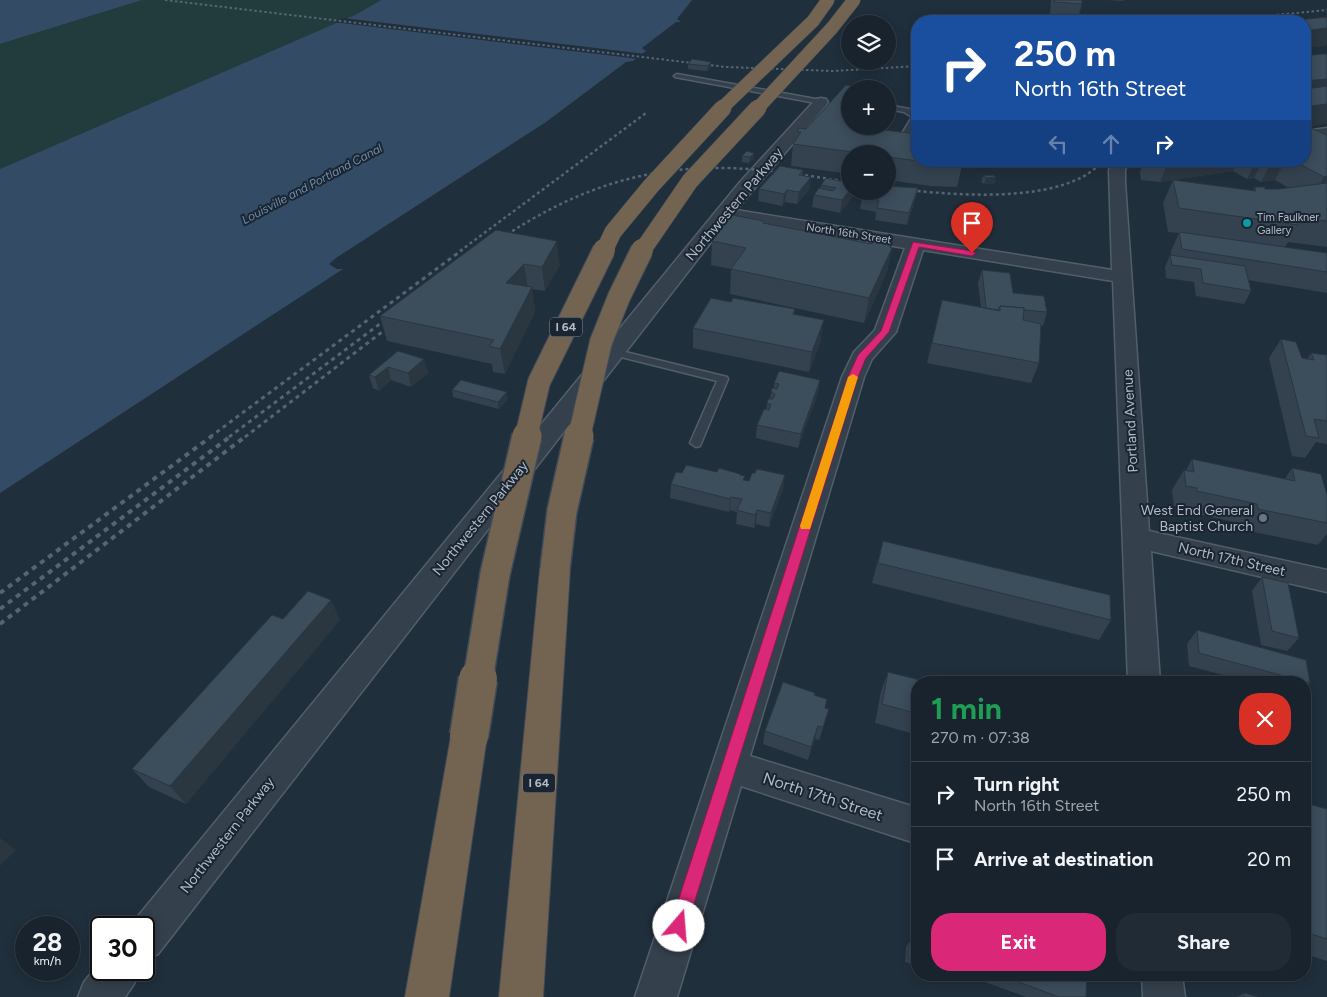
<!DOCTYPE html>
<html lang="en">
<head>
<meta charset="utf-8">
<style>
  :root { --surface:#18232d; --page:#212b35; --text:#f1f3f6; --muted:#9fa4aa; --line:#364049; --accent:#db2777 }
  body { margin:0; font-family:Figtree,sans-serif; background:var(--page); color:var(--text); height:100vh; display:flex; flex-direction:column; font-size:19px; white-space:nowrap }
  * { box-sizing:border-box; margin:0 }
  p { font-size:16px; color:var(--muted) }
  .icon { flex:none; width:28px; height:28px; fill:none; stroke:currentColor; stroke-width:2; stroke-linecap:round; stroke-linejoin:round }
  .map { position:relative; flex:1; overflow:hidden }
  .side { position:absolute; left:911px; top:676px; width:400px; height:305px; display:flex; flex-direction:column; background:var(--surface); border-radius:20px; box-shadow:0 2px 12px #0003,0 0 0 1px var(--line) }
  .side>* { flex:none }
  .top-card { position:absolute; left:911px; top:15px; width:400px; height:152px; border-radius:20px; box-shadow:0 2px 12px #0003,0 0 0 1px var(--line); background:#1a4fa0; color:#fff; overflow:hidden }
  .buttons { position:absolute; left:841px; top:15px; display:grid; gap:10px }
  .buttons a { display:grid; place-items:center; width:55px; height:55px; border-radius:50%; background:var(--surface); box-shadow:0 2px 12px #0003,0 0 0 1px var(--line); font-size:25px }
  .speed { position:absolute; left:15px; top:916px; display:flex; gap:10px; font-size:25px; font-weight:700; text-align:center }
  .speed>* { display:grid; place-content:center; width:65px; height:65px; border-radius:50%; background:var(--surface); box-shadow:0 2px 12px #0003,0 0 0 1px var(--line); line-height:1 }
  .speed small { font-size:12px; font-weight:400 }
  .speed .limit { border:2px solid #111; border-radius:8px; background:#fff; color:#111 }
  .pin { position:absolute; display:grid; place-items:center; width:42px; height:42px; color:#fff; margin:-51px -21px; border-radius:50% 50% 50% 0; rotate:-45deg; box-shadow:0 0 5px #0007 }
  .pin .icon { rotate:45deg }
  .me { position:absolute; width:55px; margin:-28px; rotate:18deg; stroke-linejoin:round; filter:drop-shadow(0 0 4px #0008) }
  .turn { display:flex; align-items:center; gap:18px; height:105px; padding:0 20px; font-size:22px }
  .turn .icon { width:65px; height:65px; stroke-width:2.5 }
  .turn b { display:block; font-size:35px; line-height:42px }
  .lanes { display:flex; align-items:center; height:48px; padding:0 20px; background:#0003; justify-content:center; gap:25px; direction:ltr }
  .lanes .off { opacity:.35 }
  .round { display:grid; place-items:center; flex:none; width:52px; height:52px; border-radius:20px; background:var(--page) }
  .headline { display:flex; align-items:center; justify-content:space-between; height:85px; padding:0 20px }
  h1 { font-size:30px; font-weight:700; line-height:38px; color:#1e9e55 }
  .primary-button { display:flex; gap:10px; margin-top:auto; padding:10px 20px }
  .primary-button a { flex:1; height:58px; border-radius:20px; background:var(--accent); color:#fff; font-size:20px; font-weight:700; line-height:58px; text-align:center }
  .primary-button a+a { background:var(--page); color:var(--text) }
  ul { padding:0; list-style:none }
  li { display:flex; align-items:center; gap:15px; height:65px; padding:0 20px; border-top:1px solid var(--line) }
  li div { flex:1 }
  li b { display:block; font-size:19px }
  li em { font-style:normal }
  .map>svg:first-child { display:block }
  .green { fill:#223c3d }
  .water { fill:#334b65 }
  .pier { fill:#202f3c }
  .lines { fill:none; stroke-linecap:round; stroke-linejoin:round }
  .service-casing { stroke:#535e6a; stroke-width:3 }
  .minor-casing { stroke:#535e6a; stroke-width:3 }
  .motorway-casing { stroke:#404b57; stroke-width:2 }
  .service { fill:#34404c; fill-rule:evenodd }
  .minor { fill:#34404c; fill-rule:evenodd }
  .motorway { fill:#736351; fill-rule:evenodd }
  .rail-far3 { stroke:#566574; stroke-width:2; stroke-dasharray:2.5 2.5; stroke-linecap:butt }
  .rail-far2 { stroke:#566574; stroke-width:2.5; stroke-dasharray:3 3; stroke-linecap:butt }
  .rail-far1 { stroke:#566574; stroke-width:3; stroke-dasharray:4 4; stroke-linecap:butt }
  .rail { stroke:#566574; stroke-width:4; stroke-dasharray:5 5; stroke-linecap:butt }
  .motorway-bridge-far4-casing { stroke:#404b57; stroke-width:14; stroke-linecap:butt }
  .motorway-bridge-far3-casing { stroke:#404b57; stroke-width:18; stroke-linecap:butt }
  .motorway-bridge-far2-casing { stroke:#404b57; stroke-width:24; stroke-linecap:butt }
  .motorway-bridge-far1-casing { stroke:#404b57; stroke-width:32; stroke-linecap:butt }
  .motorway-bridge-casing { stroke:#404b57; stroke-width:41; stroke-linecap:butt }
  .motorway-bridge-far4 { stroke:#736351; stroke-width:13 }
  .motorway-bridge-far3 { stroke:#736351; stroke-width:17 }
  .motorway-bridge-far2 { stroke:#736351; stroke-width:22 }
  .motorway-bridge-far1 { stroke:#736351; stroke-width:29 }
  .motorway-bridge { stroke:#736351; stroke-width:38 }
  .wall { fill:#34424f }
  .shaded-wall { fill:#2a3640 }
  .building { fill:#3c4d5c; stroke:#2a3640 }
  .route { fill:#db2777; stroke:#8e194d }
  .slow { fill:#f59e0b }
  .culture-dot { fill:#0f9aa8; stroke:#1a2531; stroke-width:2 }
  .worship-dot { fill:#6b7280; stroke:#1a2531; stroke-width:2 }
  .labels { text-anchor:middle; stroke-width:4; stroke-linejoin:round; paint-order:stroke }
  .far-poi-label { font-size:11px; fill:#b0bbc8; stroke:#1a2531; text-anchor:start }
  .far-street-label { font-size:11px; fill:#b0bbc8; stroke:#1a2531 }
  .far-water-label { font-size:12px; font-style:italic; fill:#6e8eae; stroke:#1a2531 }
  .shield { fill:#1a2531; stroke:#838e9b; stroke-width:1 }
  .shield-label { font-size:12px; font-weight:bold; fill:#b0bbc8 }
  .street-label { font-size:14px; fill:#b0bbc8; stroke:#1a2531 }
  .poi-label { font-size:14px; fill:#b0bbc8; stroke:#1a2531; text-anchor:end }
  .near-street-label { font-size:16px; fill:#b0bbc8; stroke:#1a2531 }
</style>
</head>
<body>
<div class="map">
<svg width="1327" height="997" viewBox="0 0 1327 997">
  <rect width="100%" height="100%" fill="#202f3c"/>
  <polygon class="green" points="142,0 381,0 357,14 0,169 0,44"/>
  <g class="water">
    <polygon points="0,0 142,0 0,44"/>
    <polygon points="381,0 692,0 677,19 681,22 676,22 642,48 646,51 633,61 626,62 546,122 336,258 329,264 337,269 343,269 0,493 0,169 357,14"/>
  </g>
  <polygon class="pier" points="343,18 646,54 639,59 333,22"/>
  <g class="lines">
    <g class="service-casing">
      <g id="service">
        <polygon points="677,74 821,100 824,102 821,104 675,77 674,76"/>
        <path d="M 888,105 L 909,109 L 918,115 C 918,124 911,130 910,140 L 918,142 L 918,147 L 902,141 L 903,132 L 912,117 L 904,112 L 888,109 Z"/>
        <polygon points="1027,161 1061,161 1057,163 1031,163"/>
        <polygon points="1082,161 1103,161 1124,166 1120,168"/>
        <polygon points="613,349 727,377 728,379 700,446 696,447 690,443 717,381 609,354 608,352"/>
      </g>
    </g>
    <g class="minor-casing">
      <g id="minor">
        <polygon points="821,98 826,99 828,102 826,105 736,210 1112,270 1109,170 1113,161 1129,161 1125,170 1125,182 1149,531 1327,570 1327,592 1151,551 1160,682 1128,682 1113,281 923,250 896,332 872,359 864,377 750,756 918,808 918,844 741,786 677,997 635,997 842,377 854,352 875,330 905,248 729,219 158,954 144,960 144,928 129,928 130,926 740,182 816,99"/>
        <polygon points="1327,128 1327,136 1305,141 1305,131"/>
        <polygon points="101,961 101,970 140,970 134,984 125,997 78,997 84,982"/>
        <polygon points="1142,975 1182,975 1185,997 1143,997"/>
      </g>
    </g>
    <g class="motorway-casing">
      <g id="motorway">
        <polygon points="555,558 566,561 570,569 543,997 499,997 540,569 544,561"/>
        <polygon points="469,720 481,725 487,736 449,997 405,997 451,736 457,725"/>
      </g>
    </g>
    <use href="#service" class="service"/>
    <use href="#minor" class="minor"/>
    <use href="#motorway" class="motorway"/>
    <g class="rail-far3">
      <polyline points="165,0 726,67 833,71 918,66"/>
      <polyline points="1212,21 1327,10"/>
    </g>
    <g class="rail-far2">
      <path d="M 888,188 C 943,194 1036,204 1086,175 C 1092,171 1098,166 1104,161"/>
      <path d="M 497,241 C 576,188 651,162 748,169 C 782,171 816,177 850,182"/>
      <polyline points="460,251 646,113"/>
    </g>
    <g class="rail-far1">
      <polyline points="210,437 462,250"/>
      <polyline points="229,437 393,314"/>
      <polyline points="245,437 395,322"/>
    </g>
    <g class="rail">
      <polyline points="0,593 212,436"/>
      <polyline points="0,609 231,436"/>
      <polyline points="0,624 246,436"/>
    </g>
    <g class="motorway-bridge-far4-casing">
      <g id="motorway-bridge-far4">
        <polyline points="721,109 813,21 828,0"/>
        <polyline points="757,109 832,28 854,0"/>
      </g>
    </g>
    <g class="motorway-bridge-far3-casing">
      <g id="motorway-bridge-far3">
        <polyline points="604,251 613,232 651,186 723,108"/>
        <polyline points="642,251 690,181 758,108"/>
      </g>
    </g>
    <g class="motorway-bridge-far2-casing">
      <g id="motorway-bridge-far2">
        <polyline points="526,437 539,382 604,250"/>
        <polyline points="579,437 601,342 619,297 642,250"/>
      </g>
    </g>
    <g class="motorway-bridge-far1-casing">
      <g id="motorway-bridge-far1">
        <polyline points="555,569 562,511 579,436"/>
        <polyline points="478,680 495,574 527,436"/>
      </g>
    </g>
    <g class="motorway-bridge-casing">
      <polyline id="motorway-bridge" points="469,736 478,679"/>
    </g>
    <use href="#motorway-bridge-far4" class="motorway-bridge-far4"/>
    <use href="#motorway-bridge-far3" class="motorway-bridge-far3"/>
    <use href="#motorway-bridge-far2" class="motorway-bridge-far2"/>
    <use href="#motorway-bridge-far1" class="motorway-bridge-far1"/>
    <use href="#motorway-bridge" class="motorway-bridge"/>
  </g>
  <g class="wall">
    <polygon points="1051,0 1082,0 1082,4 1078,18 1050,15"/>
    <polygon points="1107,0 1124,0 1123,1"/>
    <polygon points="1327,54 1305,127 1305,56"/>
    <polygon points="711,62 711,67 707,71 688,69 688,64"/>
    <polygon points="872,128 918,137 918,161 963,161 957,187 931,186 888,180 888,154 850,154 850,174 791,166 793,144 796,140 797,132 806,129"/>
    <polygon points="1327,135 1327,247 1288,242 1285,247 1327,253 1327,293 1248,280 1251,291 1244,304 1196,296 1194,282 1166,278 1165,267 1170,255 1171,255 1171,251 1179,233 1168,232 1163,203 1173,180 1253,191 1255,187 1265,189 1278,189 1289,188 1275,180 1261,182 1254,178 1247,179 1233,171 1160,182 1141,180 1140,172 1144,161 1305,161"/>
    <polygon points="754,153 754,159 749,163 742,162 742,156"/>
    <polygon points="803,170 802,175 810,189 797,204 785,202 782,206 758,201 759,189"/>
    <polygon points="983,176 995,183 984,184 981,182"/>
    <polygon points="821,185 850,191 854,191 853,196 840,213 812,207 814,195 820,188"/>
    <polygon points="918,188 915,200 907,225 875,220 876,212 860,209 862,197"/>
    <polygon points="764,221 764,223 892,248 887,272 864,323 730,294 731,269 711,265 712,241"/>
    <polygon points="496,230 560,265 545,291 532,289 535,312 505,374 493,372 492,364 387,341 380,316"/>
    <polygon points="982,270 1013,293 1047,312 1043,326 1041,325 1039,363 1031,383 927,363 942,300 981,307 978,283"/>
    <polygon points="731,302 795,309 794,315 821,340 809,372 693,348 693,328"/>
    <polygon points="1281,339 1302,358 1307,359 1311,353 1327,355 1327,444 1316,442 1305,458 1292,456 1269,358"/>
    <polygon points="398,351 424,359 428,373 411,387 391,380 379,391 373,388 369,375"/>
    <polygon points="820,380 818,393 798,448 756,438 757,425 766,409 767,404 770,399 771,392 774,389 774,383"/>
    <polygon points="452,390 508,399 499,409 453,397"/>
    <polygon points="1192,459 1285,479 1292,468 1327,495 1327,534 1318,545 1244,530 1243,524 1184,511 1184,509 1174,506 1172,490 1184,470 1186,470"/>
    <polygon points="717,472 740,475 744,480 749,481 785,475 783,489 769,527 756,524 754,528 736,524 737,512 730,510 729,512 670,498 671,484 682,473"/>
    <polygon points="883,541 1111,620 1099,640 872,583"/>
    <polygon points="1262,577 1299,638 1287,651 1261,645 1252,591"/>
    <polygon points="331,600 340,620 186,804 149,787 132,769 283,619"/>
    <polygon points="1197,630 1310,683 1305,688 1305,682 1249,682 1189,666 1187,644"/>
    <polygon points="888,672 918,682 918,735 875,723 881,691"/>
    <polygon points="814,695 825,708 825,722 819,740 815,739 808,760 763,744 765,731"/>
    <polygon points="1305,803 1327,809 1327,961 1305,954"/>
    <polygon points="909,942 918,945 918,966 905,962 906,947"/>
    <polygon points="986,975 1087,975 1086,997 1026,997 985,982"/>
    <polygon points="1244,993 1258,997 1237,997"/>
  </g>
  <g class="shaded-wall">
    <polygon points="1327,28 1327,44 1326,46 1305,48 1305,31"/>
    <polygon points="711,62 711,67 707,71 708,66"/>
    <polygon points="1327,79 1327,96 1305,100 1305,81"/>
    <polygon points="1327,104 1327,124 1305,127 1305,118 1311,106"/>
    <polygon points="861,126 873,126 855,152 857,132"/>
    <polygon points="754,153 754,159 749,163 750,157"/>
    <polygon points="1169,161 1238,161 1233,171 1160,182"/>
    <polygon points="1256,161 1263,161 1254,178 1247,179"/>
    <polygon points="1272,161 1285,161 1275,180 1261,182"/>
    <polygon points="1327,176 1327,197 1311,200 1324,177"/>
    <polygon points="811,177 810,189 797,204 799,192"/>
    <polygon points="996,177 995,183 984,184 986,178"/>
    <polygon points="918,188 915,200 907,225 909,213"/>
    <polygon points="787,190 785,202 782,206 784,194"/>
    <polygon points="850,190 850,191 854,191 853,196 840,213 842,200"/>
    <polygon points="557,241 560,265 545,291 542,267"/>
    <polygon points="892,244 890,252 892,248 887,272 864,323 869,298"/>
    <polygon points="524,264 528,289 506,283"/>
    <polygon points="532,287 535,312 505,374 500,349"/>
    <polygon points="824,320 821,340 809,372 812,352"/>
    <polygon points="424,359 428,373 411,387 408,373"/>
    <polygon points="388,367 391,380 379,391 375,377"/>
    <polygon points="820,380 818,393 798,448 801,434"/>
    <polygon points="507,392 508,399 499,409 498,402"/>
    <polygon points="785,475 783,489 769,527 771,513"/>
    <polygon points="731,497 730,510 729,512 730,499"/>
    <polygon points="757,510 756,524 754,528 755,515"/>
    <polygon points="331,600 340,620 186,804 170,786"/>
    <polygon points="818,726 815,739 808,760 811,747"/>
    <polygon points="0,838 16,850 0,866"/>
  </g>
  <g class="building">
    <polygon points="1054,0 1082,0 1082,4 1054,2"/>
    <polygon points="1327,17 1327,28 1305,31 1305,21 1287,21"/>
    <polygon points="1321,54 1327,54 1327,79 1305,81 1305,56"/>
    <polygon points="692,59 711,62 708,66 688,64"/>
    <polygon points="846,85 867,89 850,89 850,126 861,126 857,132 866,134 868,128 917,134 914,137 918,137 918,161 888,157 888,154 867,154 793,144 801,132 797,132 799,128 806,129"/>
    <polygon points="1327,86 1327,104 1311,106 1305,103 1305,89"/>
    <polygon points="1305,128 1311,128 1327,135 1327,176 1324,177 1294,161 1305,161"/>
    <polygon points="747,151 754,153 750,157 742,156"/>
    <polygon points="921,161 963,161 963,164 936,163"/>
    <polygon points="780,166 803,170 799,175 811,177 799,192 787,190 784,194 759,189"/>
    <polygon points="993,175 996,177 986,178 983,176"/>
    <polygon points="826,178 850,183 850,190 842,200 814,195 819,188 833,191 836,188 821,185"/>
    <polygon points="1173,180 1256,191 1255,187 1265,187 1265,189 1278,189 1327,183 1327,221 1295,217 1298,225 1179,208"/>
    <polygon points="888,186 918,188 909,213 877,208 879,200 862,197 864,191 888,191"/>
    <polygon points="732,215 764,221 763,223 872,244 873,240 892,244 890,247 892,248 869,298 731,269 746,248 712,241"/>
    <polygon points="496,230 557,241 542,267 524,264 506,283 532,287 500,349 489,346 494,340 380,316"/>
    <polygon points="1179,232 1327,253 1327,272 1182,249"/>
    <polygon points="1170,255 1245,266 1251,291 1203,283 1201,269 1172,265"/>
    <polygon points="982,270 1010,273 1013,293 1044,296 1047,312 1024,310 1024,308 1000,306 998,310 986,308"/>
    <polygon points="711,298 731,302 733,298 795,309 793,314 824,320 812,352 693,328"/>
    <polygon points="942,300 1000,311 1000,306 1024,308 1023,320 1041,324 1039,363 932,343"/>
    <polygon points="1281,339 1296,342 1302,358 1314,360 1311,353 1327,355 1327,421 1314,419 1319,438 1306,436"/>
    <polygon points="398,351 424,359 408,373 388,367 375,377 369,375"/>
    <polygon points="779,371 820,380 801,434 757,425 764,409 769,410 771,404 767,404 768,399 773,399 775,394 771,392 772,388 777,389 779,384 774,383"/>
    <polygon points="461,380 507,392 498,402 452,390"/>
    <polygon points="1192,459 1295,481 1292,468 1321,474 1327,495 1327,523 1258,509 1257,504 1197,491 1197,488 1186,486 1184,470 1194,472"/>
    <polygon points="686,465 717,472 719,468 740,474 740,475 745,476 743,480 749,481 752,473 755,473 757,469 785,475 771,513 757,510 755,515 737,510 742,499 731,497 730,499 671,484 676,472 682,473"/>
    <polygon points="883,541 1110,595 1111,620 878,563"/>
    <polygon points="1262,577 1288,583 1299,638 1272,631"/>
    <polygon points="308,591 331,600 170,786 132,769 272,615 283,619"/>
    <polygon points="1197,630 1306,660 1310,683 1199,653"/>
    <polygon points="888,672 928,682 918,682 918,714 882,704"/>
    <polygon points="783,682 815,693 814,695 827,699 825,708 829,709 823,727 818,726 811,747 765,731"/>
    <polygon points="1305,803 1327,809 1327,939 1305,932"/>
    <polygon points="909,942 918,945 918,960 908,958"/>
    <polygon points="1000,975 1087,975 1086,997 1059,997"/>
    <polygon points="1244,993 1258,997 1244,997"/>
  </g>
  <polygon class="route" points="913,242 972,251 976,253 972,256 919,247 889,332 866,358 858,377 687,926 685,932 679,934 673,932 670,926 848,377 858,355 881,331"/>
  <polygon class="slow" points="853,374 858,377 811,526 810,529 801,529 800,526 848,377"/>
  <circle class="culture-dot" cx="1247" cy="223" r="5"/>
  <circle class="worship-dot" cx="1263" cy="518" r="5"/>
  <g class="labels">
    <g class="far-poi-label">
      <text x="1257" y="221">Tim Faulkner<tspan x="1257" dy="13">Gallery</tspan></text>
    </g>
    <g class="far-street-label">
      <text transform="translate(849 233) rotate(9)" y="4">North 16th Street</text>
    </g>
    <g class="far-water-label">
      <text transform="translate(312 184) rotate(-28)" y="4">Louisville and Portland Canal</text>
    </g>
    <g class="shield">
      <rect x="550" y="317.5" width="32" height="19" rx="4"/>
      <rect x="523" y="773.5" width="32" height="19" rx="4"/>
    </g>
    <g class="shield-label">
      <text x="566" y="331">I 64</text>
      <text x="539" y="787">I 64</text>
    </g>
    <g class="street-label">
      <text transform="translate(734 204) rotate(-50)" y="5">Northwestern Parkway</text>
      <text transform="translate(1130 421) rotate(-93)" y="5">Portland Avenue</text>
      <text transform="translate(480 518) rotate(-51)" y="5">Northwestern Parkway</text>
      <text transform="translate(1232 559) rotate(13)" y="5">North 17th Street</text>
      <text transform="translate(227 835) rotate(-52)" y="5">Northwestern Parkway</text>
    </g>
    <g class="poi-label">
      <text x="1253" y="515">West End General<tspan x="1253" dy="16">Baptist Church</tspan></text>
    </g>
    <g class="near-street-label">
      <text transform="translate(823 796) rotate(18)" y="6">North 17th Street</text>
    </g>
  </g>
</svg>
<div class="buttons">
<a><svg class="icon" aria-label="layers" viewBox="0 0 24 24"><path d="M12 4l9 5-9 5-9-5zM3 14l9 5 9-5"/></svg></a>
<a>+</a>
<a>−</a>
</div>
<div class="speed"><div>28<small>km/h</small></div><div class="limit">30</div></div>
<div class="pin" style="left:972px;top:253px;background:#d93025"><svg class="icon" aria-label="arrive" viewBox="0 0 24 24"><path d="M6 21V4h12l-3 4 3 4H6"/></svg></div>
<svg class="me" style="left:679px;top:926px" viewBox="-20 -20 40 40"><circle r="19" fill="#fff"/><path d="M0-13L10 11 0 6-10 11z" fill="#db2777"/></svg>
<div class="top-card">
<div class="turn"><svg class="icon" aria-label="right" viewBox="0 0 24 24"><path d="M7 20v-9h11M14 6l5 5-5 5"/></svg><div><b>250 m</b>North 16th Street</div></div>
<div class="lanes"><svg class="icon off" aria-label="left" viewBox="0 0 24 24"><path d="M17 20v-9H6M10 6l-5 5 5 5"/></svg><svg class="icon off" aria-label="ahead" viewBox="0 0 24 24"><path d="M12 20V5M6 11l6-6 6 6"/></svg><svg class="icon" aria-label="right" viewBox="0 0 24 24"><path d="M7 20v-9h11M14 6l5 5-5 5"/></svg></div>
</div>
<section class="side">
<div class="headline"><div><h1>1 min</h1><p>270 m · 07:38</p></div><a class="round" style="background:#d93025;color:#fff"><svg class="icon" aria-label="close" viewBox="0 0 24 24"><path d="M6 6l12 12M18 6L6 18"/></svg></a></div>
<ul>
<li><svg class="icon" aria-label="right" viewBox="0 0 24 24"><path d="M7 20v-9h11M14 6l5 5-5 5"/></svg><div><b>Turn right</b><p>North 16th Street</p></div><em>250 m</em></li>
<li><svg class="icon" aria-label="arrive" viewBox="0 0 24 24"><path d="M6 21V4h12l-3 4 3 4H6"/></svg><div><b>Arrive at destination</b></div><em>20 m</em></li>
</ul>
<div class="primary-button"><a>Exit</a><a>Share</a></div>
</section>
</div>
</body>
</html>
